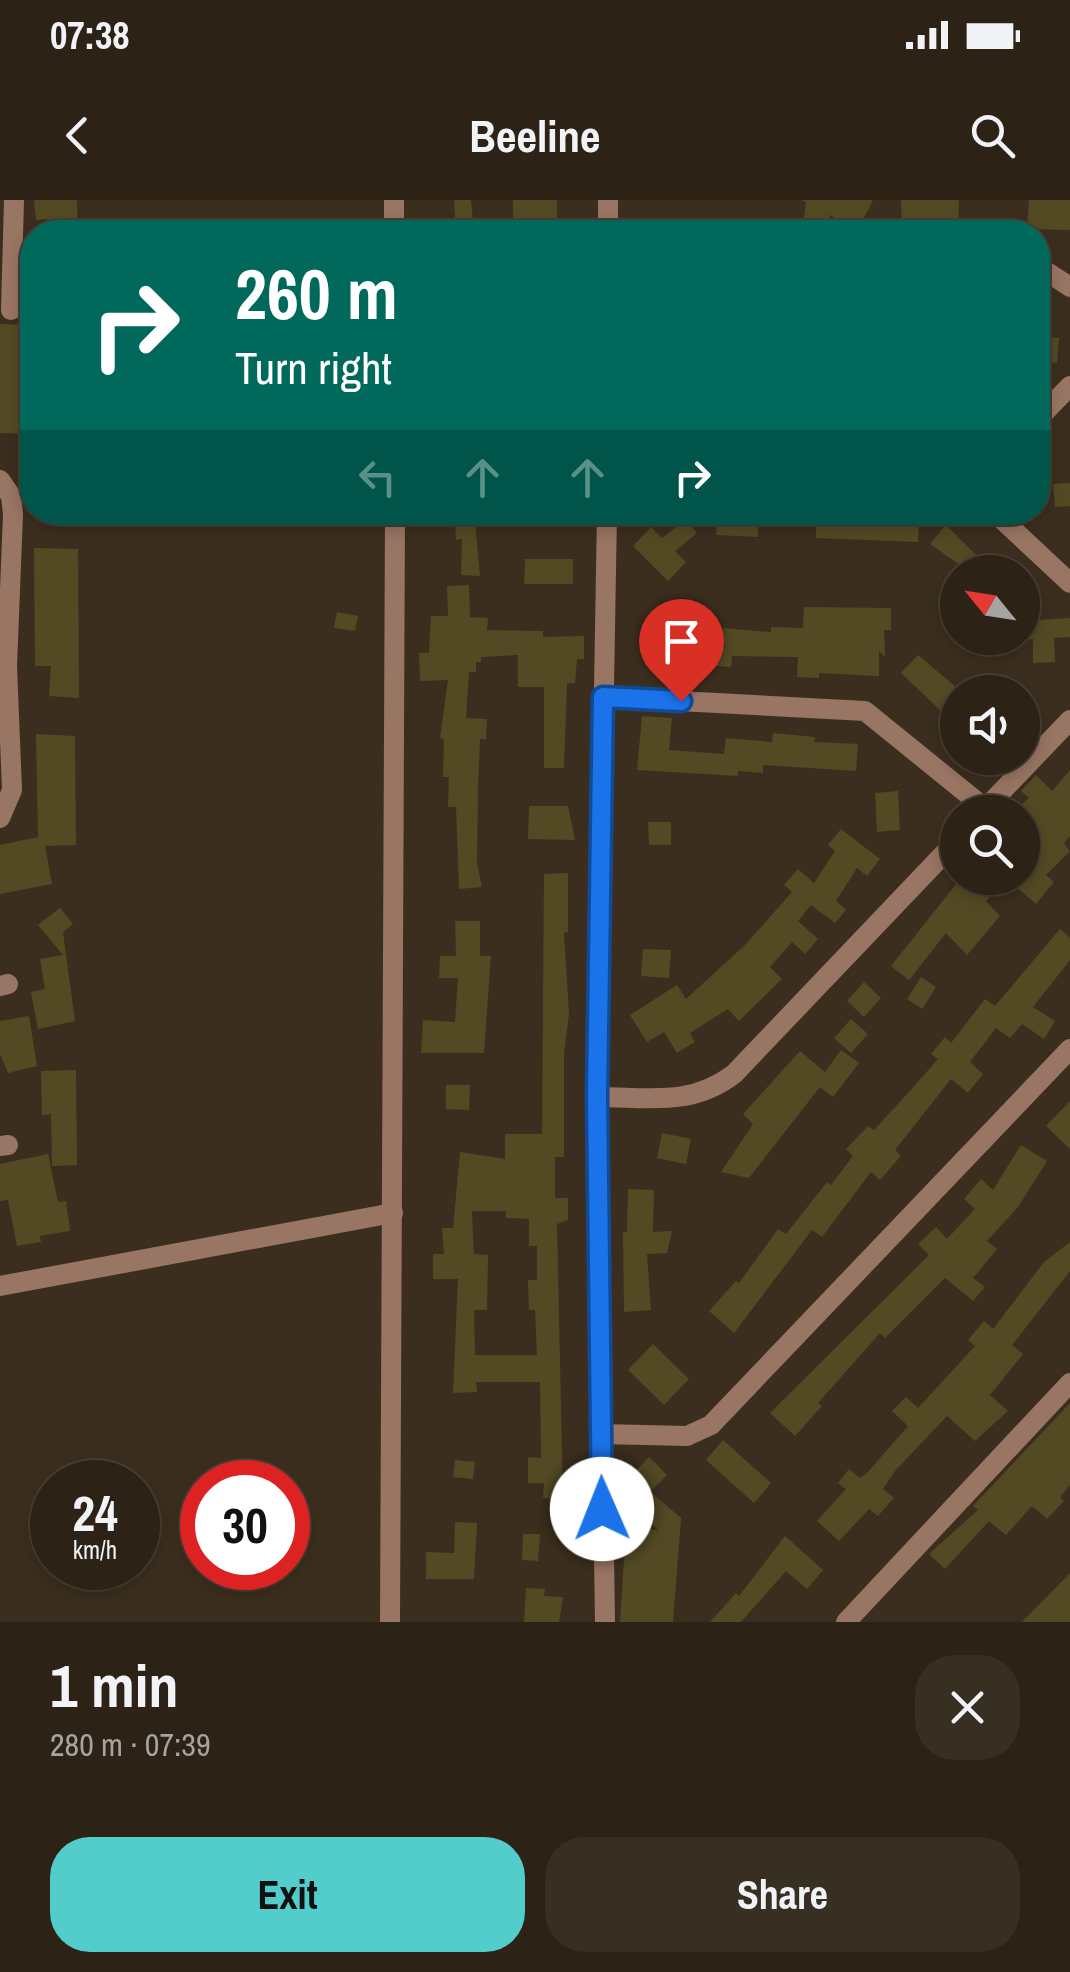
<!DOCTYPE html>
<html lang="en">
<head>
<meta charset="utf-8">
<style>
  :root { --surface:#2c2216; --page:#382f23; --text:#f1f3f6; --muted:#a6a4a1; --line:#483f35; --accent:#52cdcc }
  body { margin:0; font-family:"Archivo Narrow",sans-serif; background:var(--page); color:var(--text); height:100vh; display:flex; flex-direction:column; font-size:38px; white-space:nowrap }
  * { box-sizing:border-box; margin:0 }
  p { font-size:32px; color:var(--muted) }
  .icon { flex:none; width:55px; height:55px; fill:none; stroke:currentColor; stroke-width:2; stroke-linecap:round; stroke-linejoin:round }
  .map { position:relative; height:1422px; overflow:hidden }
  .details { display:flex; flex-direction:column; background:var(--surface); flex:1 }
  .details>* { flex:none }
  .guide { position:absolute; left:20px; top:20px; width:1030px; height:305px; border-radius:40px; box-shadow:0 5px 15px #0003,0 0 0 2px var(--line); background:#00695c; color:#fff; overflow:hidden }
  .needle { width:65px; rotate:300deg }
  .fabs { position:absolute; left:940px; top:355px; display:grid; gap:20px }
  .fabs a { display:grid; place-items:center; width:100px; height:100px; border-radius:50%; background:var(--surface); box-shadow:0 5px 15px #0003,0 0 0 2px var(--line); font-size:50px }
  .speed { position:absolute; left:30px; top:1260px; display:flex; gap:20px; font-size:50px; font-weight:700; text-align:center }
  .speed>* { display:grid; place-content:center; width:130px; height:130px; border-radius:50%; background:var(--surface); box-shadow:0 5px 15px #0003,0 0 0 2px var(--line); line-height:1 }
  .speed small { font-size:25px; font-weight:400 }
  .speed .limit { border:15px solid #d22; background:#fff; color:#111 }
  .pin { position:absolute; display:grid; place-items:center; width:85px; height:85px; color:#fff; margin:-102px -42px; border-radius:50% 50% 50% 0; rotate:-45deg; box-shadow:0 0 10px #0007 }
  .pin .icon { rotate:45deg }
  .me { position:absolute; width:110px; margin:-55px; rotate:359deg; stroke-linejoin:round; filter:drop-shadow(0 0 8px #0008) }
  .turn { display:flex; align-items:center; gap:35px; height:210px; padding:0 50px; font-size:45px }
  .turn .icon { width:130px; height:130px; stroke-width:2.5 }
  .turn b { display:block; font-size:70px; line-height:85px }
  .lanes { display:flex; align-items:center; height:95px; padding:0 50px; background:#0003; justify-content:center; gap:50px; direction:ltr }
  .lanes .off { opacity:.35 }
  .round { display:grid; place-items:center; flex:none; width:105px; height:105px; border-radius:40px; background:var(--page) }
  .head { display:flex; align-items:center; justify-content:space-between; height:170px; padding:0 50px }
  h1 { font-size:60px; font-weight:700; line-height:75px }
  .primary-button { display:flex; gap:20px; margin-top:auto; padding:20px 50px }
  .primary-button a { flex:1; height:115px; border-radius:40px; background:var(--accent); color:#111; font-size:40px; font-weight:700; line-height:115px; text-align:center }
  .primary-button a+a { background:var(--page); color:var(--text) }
  .status { display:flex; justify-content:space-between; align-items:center; height:70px; padding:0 50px; background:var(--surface); direction:ltr }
  .status svg { height:28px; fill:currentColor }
  header { display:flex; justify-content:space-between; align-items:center; height:130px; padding:0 50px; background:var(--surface); font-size:45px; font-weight:700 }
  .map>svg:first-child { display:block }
  .building { fill:#534a24; fill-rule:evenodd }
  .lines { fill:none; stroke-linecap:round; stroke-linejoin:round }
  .minor { stroke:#997563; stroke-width:20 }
  .route-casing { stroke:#114b97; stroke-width:25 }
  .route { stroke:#1a73e8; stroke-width:18 }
</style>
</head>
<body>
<div class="status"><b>07:38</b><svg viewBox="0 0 49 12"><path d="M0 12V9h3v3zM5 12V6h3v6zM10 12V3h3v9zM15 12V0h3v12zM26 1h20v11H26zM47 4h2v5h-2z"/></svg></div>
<header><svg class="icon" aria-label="back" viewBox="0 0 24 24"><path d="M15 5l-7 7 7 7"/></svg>Beeline<svg class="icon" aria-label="search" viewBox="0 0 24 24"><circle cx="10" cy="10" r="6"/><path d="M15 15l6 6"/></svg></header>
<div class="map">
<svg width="1070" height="1422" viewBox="0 0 1070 1422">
  <rect width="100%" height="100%" fill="#3b2e1e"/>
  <g class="building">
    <polygon points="34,0 77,0 78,32 47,32 47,19 36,20"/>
    <polygon points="454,0 471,0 474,32 456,32"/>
    <rect x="513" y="0" width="44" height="32"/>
    <polygon points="801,0 873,0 858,30 830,15 827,32 802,31 806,2"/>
    <polygon points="901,0 959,0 958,24 902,24"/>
    <polygon points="1029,0 1070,0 1070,30 1027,29"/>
    <polygon points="0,124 32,125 32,234 0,233"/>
    <polygon points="1038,136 1059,138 1057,163 1038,161"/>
    <polygon points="1070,283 1070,306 1055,307 1053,284"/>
    <polygon points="464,312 474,312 480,376 461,375 462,339 456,340 455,321 463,320"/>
    <polygon points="718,312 759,312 758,337 716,335"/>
    <polygon points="816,317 919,321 918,342 816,338"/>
    <polygon points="686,319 697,333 675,351 686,362 668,381 633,346 651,327 662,338"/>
    <polygon points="946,325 974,353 998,372 970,372 930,344"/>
    <polygon points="34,348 78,349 79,498 49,496 51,466 35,466"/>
    <polygon points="525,359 573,359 573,384 524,384"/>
    <polygon points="469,385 470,417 488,418 487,430 543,431 543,437 584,436 584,459 577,459 575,483 567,483 564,568 544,568 544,487 518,487 518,455 481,457 481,462 476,462 476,472 469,472 466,518 487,519 486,539 480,539 478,587 477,663 482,687 459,689 456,607 448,607 449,577 443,577 444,539 440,538 448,480 420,481 419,453 429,453 431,416 448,416 447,386"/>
    <polygon points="804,407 891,408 891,430 884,430 885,457 879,451 879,476 819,473 819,478 797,477 798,457 732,456 731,467 705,465 709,427 771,432 771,427 803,428"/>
    <polygon points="337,412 358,416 355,431 334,428"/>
    <polygon points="665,413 696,435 683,453 652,431"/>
    <polygon points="1070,418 1070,437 1054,438 1055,462 1033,463 1033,439 1022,440 1022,421"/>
    <polygon points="918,455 958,489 958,527 901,473"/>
    <polygon points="642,516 672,518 669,550 724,554 726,538 772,542 773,533 815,537 814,542 858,544 856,571 763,565 763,573 738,571 738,576 637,570"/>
    <polygon points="36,534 75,536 76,645 45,646 52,684 0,694 0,645 38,637"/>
    <polygon points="1070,570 1070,636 1064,643 1070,651 1046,675 1054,682 1036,704 1007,679 986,701 1000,716 967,755 946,733 909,780 891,766 961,678 1022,678 1022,604 1029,598 1021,591 1036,575 1052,591"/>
    <polygon points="898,591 900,630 877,632 875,593"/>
    <polygon points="529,606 568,606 575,640 528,639"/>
    <polygon points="648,622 671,622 671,645 649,645"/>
    <polygon points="841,629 880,659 867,676 857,668 836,701 846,710 835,723 811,705 798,721 818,739 805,754 792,742 770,767 782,779 739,821 728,809 690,833 695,842 677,853 664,832 647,842 630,815 677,785 686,799 746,744 792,692 784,685 798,669 814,683 835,651 828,645"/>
    <path d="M 568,673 L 568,732 L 564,733 L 569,814 L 564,853 L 564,957 L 555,957 L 555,998 L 568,998 L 568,1020 L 557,1024 L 563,1299 L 543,1298 L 544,1283 L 528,1283 L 528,1257 L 541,1258 L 540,1182 L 476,1182 L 477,1192 L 453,1193 L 458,1079 L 433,1079 L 433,1054 L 444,1054 L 442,1028 L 453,1028 L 460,952 L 505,959 L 505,934 L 542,934 L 544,674 ZM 472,1011 L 506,1011 L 506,1018 L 529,1019 L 529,1046 L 537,1046 L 537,1080 L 528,1080 L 529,1110 L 535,1110 L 537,1155 L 475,1155 L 474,1110 L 487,1110 L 488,1055 L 474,1054 Z"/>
    <polygon points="60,708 73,724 63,732 75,821 38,829 31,792 45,789 40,759 63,755 38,725"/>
    <polygon points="455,721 480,721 480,756 491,756 484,853 421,853 423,820 455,822 458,778 439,778 440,756 456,756"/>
    <polygon points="1060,729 1070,738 1070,760 1033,807 1055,821 1044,839 1022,824 1010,838 996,828 970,862 983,874 968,893 951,879 895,950 901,956 880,980 871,972 822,1037 812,1030 734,1133 709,1111 736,1081 739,1083 778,1029 786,1034 827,982 831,985 853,956 846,949 868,926 874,930 908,893 938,859 931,854 945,837 951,843 985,799 995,806"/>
    <polygon points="643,749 671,750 669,778 641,776"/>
    <polygon points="921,777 936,787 922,809 907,799"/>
    <polygon points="864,782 881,798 864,817 847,801"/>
    <polygon points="29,816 37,866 8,873 0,854 0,821"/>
    <polygon points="851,819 868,834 851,853 834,838"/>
    <polygon points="841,850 859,863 833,897 820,887 749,978 721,972 753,924 743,914 800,851 825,872"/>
    <polygon points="76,870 77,965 52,966 51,914 42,915 41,871"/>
    <polygon points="446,885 470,885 469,910 446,909"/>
    <polygon points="1070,901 1070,949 1046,926"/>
    <polygon points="662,933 691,939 686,964 657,958"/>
    <polygon points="1021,945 1047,961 1018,1007 987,1041 997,1049 973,1078 985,1087 973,1101 945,1078 885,1138 880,1133 818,1203 822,1206 795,1236 770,1213 929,1055 918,1044 936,1027 947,1039 975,1009 964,999 981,979 993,990"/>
    <polygon points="48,954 58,1002 66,1001 70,1031 40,1036 41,1042 17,1046 8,1000 0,1001 0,964"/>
    <polygon points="628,989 654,990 653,1032 672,1031 667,1053 647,1054 651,1110 624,1112 623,1032 627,1032"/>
    <polygon points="1070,1042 1070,1071 1012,1145 1023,1154 990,1195 1008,1211 975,1241 947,1216 895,1271 883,1289 894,1298 878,1316 869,1309 839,1341 817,1321 846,1289 838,1283 849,1269 860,1278 866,1274 908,1226 892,1211 906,1197 918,1208 975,1146 968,1140 984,1121 993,1129 1044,1062"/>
    <polygon points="653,1144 689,1179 664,1205 628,1170"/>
    <polygon points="1070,1203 1070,1285 1060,1297 1064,1301 1047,1319 1032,1306 1006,1335 989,1321 945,1369 929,1354 978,1310 973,1306"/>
    <polygon points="723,1240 771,1283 754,1303 706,1260"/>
    <polygon points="649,1257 667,1275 641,1301 623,1284"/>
    <polygon points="455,1260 475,1262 473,1279 453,1277"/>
    <polygon points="652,1293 681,1318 673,1422 620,1422 626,1328 658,1330 636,1308"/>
    <polygon points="455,1322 477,1323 474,1379 426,1379 426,1352 454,1353"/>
    <polygon points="523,1334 540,1334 538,1361 522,1360"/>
    <polygon points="785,1336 823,1370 807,1389 786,1371 741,1422 710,1422 736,1393 739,1396"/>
    <polygon points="1070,1373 1070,1422 1022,1422"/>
    <polygon points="526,1388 545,1389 544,1396 563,1397 559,1422 524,1422"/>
  </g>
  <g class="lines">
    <g class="minor">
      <polyline points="394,0 394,32"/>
      <polyline points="608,32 608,0"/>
      <polyline points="1038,66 1070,87"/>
      <polyline points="11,110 14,0"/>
      <polyline points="1038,219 1070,186"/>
      <polyline points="0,280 11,296 13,314 7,466 12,590 0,618"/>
      <polyline points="994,312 1070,383"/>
      <polyline points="603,497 865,511 986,609"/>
      <polyline points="982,612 1070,520"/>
      <polyline points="0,786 8,784"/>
      <path d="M 597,897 C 648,897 691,907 734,874 L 958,639"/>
      <polyline points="0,946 8,945"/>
      <polyline points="0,1086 393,1013"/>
      <polyline points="600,1234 687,1236 711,1225 1070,849"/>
      <polyline points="390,1422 395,312"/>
      <polyline points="605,1422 597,897 607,312"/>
      <polyline points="846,1422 1070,1183"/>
    </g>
  </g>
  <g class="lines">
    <g class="route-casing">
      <polyline id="route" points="602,1309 597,896 603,497 681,501"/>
    </g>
    <use href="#route" class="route"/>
  </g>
</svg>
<div class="fabs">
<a><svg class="needle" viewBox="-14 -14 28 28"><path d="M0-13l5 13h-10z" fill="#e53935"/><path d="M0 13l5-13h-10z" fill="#a6a4a1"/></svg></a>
<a><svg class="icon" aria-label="sound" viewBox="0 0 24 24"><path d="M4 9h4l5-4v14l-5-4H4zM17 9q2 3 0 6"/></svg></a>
<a><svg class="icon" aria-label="search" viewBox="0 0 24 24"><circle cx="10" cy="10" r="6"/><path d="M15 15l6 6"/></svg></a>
</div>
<div class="speed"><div>24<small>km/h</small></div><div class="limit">30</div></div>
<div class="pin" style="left:681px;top:501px;background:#d93025"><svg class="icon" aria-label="arrive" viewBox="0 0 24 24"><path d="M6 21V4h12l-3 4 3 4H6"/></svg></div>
<svg class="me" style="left:602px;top:1309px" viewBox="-20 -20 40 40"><circle r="19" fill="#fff"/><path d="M0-13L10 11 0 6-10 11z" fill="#1a73e8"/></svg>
<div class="guide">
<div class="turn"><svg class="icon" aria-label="right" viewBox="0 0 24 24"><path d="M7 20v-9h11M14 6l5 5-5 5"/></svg><div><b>260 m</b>Turn right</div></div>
<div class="lanes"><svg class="icon off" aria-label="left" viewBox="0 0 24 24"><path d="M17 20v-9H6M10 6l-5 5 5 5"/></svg><svg class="icon off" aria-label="ahead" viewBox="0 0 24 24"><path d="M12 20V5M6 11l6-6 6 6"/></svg><svg class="icon off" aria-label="ahead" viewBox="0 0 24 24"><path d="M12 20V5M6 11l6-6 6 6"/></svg><svg class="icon" aria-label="right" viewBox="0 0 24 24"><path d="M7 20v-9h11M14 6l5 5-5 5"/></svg></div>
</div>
</div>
<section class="details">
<div class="head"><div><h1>1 min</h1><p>280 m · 07:39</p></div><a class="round"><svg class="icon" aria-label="close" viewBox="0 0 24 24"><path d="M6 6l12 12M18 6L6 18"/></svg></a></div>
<div class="primary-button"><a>Exit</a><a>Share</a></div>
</section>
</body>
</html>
